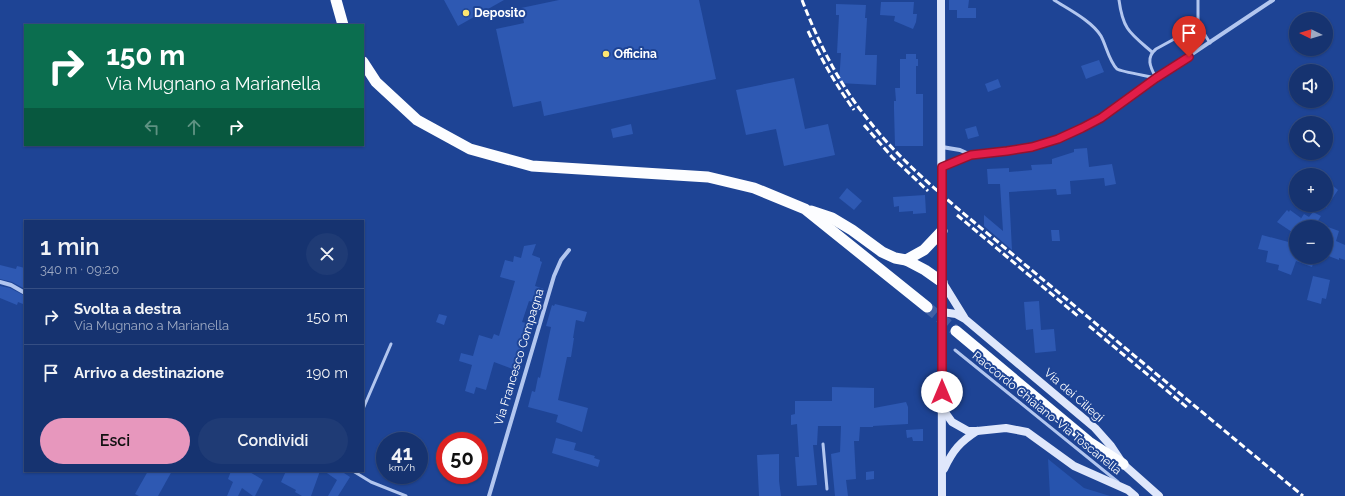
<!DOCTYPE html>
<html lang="it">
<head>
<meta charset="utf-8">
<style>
  :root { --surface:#163370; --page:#1f3b75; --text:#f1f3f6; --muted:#9eaac3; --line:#354e83; --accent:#e797bd }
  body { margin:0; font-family:Raleway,sans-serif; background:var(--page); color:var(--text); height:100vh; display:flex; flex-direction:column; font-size:15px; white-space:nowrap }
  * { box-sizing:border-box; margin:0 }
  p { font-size:13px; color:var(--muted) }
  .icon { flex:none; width:22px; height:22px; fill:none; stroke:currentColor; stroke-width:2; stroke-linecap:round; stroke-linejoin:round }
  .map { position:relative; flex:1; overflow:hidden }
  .details { position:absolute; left:24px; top:220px; width:340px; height:252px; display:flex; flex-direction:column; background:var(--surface); border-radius:0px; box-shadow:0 1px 3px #0004,0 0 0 1px var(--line) }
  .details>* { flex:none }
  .guide { position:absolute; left:24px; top:24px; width:340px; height:122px; border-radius:0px; box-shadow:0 1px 3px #0004,0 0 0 1px var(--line); background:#0b6e4f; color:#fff; overflow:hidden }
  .needle { width:26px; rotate:275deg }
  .tools { position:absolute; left:1289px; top:12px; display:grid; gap:8px }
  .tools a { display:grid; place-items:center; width:44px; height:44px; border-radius:50%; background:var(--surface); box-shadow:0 1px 3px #0004,0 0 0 1px var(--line); font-size:20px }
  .speed { position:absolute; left:376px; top:432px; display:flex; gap:8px; font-size:20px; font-weight:700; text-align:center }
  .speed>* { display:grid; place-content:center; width:52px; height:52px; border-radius:50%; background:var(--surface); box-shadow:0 1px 3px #0004,0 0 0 1px var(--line); line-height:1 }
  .speed small { font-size:10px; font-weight:400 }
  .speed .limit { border:6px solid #d22; background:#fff; color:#111 }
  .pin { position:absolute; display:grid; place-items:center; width:34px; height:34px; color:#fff; margin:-41px -17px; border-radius:50% 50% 50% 0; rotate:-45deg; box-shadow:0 0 4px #0007 }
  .pin .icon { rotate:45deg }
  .me { position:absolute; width:44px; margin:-22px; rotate:0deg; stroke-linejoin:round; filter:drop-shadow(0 0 3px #0008) }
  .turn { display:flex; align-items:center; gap:14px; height:84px; padding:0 16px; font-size:18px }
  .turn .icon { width:52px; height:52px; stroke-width:2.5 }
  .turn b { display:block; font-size:28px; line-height:34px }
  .lanes { display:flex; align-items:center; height:38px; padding:0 16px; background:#0003; justify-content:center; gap:20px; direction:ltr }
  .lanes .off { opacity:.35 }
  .round { display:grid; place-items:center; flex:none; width:42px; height:42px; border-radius:21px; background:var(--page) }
  .head { display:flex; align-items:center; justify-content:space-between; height:68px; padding:0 16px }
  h1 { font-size:24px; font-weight:600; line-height:30px }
  .action { display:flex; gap:8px; margin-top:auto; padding:8px 16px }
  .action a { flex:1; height:46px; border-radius:24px; background:var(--accent); color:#111; font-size:16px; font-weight:600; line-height:46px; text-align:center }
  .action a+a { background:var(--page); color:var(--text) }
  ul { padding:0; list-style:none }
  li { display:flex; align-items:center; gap:12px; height:56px; padding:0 16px; border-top:1px solid var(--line) }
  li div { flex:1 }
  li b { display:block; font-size:15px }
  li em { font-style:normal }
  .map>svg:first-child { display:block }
  .green { fill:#2754ae }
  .building { fill:#2e59b3 }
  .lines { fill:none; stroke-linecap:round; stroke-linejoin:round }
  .trunk-tunnel { stroke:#4060a5; stroke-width:11; stroke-dasharray:11 5.5; stroke-linecap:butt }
  .service { stroke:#b2c6ef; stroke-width:3 }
  .minor { stroke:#b2c6ef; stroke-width:4 }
  .secondary { stroke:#dfe7fb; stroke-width:8 }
  .trunk { stroke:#fcfdff; stroke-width:11 }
  .rail { stroke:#fff; stroke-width:3; stroke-dasharray:7 3; stroke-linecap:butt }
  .trunk-bridge { stroke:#fcfdff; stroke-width:11 }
  .route-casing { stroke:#92132f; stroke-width:10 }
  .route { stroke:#e11d48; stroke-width:7 }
  .poi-dot { fill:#fde671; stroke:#1e4495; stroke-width:1.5 }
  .labels { text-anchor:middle; stroke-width:4; stroke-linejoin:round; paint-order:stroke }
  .poi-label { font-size:12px; font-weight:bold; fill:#fff; stroke:#1e4495; text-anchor:start }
  .street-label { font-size:12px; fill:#fff; stroke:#1e4495 }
</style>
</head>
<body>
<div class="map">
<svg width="1345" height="496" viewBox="0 0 1345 496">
  <rect width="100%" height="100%" fill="#1e4495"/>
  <polygon class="green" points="1048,459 1084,488 1110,496 1050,496"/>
  <g class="building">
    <polygon points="444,0 504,0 458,26"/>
    <polygon points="559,0 699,0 716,79 544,116 541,101 513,107 496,29 524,23 521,8"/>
    <polygon points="949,0 969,0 968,8 976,8 976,18 957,18 957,10 949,10"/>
    <polygon points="881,2 914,2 913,14 917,14 916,22 913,29 894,21 895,16 880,15"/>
    <polygon points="836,4 866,5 865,18 867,18 865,55 877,55 876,85 839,83 841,53 837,53 839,15 836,15"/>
    <polygon points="906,54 916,54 916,59 918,59 918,66 916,66 916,94 923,94 923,146 895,146 894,109 894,101 896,101 895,88 900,88 900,59 906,59"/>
    <polygon points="1099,60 1104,72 1086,79 1081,66"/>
    <polygon points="794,78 805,129 828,124 835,155 784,166 776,129 746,135 736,90"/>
    <polygon points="998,79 1001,87 988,92 985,84"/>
    <polygon points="631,124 633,134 613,138 611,129"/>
    <polygon points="976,126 979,136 968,139 965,129"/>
    <polygon points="1087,148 1089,167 1112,164 1116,184 1105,186 1104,178 1070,181 1071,194 1057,195 1056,189 1009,192 1012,250 984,226 984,215 1003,231 1000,184 988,184 987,169 1009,168 1009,172 1032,170 1031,165 1052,164 1052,159 1074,152 1074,149"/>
    <polygon points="1326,180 1338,190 1326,208"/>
    <polygon points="847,188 862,201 854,210 839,198"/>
    <polygon points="925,195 926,213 913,214 913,211 899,212 899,206 894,207 893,197"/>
    <polygon points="1287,210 1289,212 1290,210 1301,218 1300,220 1304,214 1309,217 1313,212 1321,216 1314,227 1310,227 1300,222 1298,227 1296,227 1295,234 1277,222"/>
    <polygon points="1328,227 1339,231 1336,241 1345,245 1345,260 1339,258 1339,260 1326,255 1326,234"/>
    <polygon points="1051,230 1059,230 1060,241 1052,241"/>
    <polygon points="1262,235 1296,244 1296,257 1315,257 1312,267 1296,261 1291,275 1278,270 1279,265 1266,262 1268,251 1258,249"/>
    <polygon points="536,244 532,255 540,258 540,261 542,262 535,286 544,289 540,305 529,301 522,322 526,323 520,344 525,346 518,371 494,362 486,390 476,387 474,394 465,391 472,365 459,361 461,353 473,356 479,335 492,339 494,334 499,336 515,281 500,277 505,260 513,262 514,256 521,258 524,246"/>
    <polygon points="0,265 16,269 17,266 25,268 25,289 12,282 0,279"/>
    <polygon points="1313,276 1330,280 1326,299 1322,298 1321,304 1307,300"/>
    <polygon points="0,286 10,288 25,296 23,304 18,302 17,305 0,298"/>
    <polygon points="1039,301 1041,330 1054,329 1056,351 1035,353 1033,329 1026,330 1024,302"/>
    <polygon points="555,304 587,312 584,322 576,320 573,338 574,338 571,357 567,357 558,400 588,408 582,432 556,422 558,415 528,407 532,391 535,392 538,377 540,378 551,327 546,326 552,305 554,306"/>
    <polygon points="439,314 447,316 444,325 436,322"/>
    <polygon points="832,387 874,388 874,408 906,402 908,407 908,424 873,426 873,427 860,427 859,441 854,441 856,479 846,480 848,496 835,496 831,454 840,452 841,426 818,426 817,445 813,445 817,485 797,486 795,457 799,457 797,424 791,425 791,415 795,414 795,401 832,401"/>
    <polygon points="923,429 923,441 913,441 912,437 907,438 906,430"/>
    <polygon points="556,438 576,443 574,450 595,456 594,458 600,460 598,467 552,453"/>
    <polygon points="779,454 779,481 781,496 759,496 757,455"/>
    <polygon points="148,471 172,471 158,496 139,496 135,494"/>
    <polygon points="231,471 248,471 263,480 255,496 253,496 242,488 238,496 227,496 233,482 228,479"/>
    <polygon points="286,471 320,471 311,496 302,496 295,492 296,490 281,482"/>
    <polygon points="324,471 341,471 350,477 338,496 328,496 337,480"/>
    <polygon points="874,471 874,479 866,480 866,472"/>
  </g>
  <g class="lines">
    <polyline class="trunk-tunnel" points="927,307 956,331"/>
    <g class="service">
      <path d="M 1054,0 C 1068,9 1092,21 1101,36 C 1106,45 1109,61 1117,69 C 1122,72 1149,76 1156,78"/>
      <path d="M 1119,0 C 1123,30 1130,33 1152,52"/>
      <polyline points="1198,26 1198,0"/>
      <path d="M 1156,78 C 1151,68 1145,58 1156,49 L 1198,26 L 1200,27 L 1210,43"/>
      <polyline points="955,350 1118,482"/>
      <polyline points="363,409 391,344"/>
      <polyline points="823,444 827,489"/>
      <polyline points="353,471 371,482 406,496"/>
    </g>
    <g class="minor">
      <polyline points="942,147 960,150 971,155"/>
      <polyline points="942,167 971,155 1032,147 1058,139 1082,128 1101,118 1156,78 1273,0"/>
      <polyline points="0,282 11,285 25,293"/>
      <polyline points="489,496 554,276 561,260 569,250"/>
    </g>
    <g class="secondary">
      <polyline points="941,0 942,496"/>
      <polyline points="943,283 964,317"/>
      <polyline points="942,312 956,314 965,319 1095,428 1111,446 1123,464 1159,496"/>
      <polyline points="942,408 952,422 968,431 977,431 1006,428 1027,432 1074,466 1128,490 1135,496"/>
      <path d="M 944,469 C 953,450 960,442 977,431"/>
    </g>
    <g class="trunk">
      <polyline points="363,62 376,82 417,120 470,149 532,166 708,177 754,188 805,209 927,307"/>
      <polyline points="811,211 832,218 852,230 882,252 895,258 906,260 925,270 942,282"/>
      <polyline points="906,260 924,250 942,231"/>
      <polyline points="956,331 1089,442 1123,464"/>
    </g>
    <g class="rail">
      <path d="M 802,0 C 819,44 840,86 870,122 C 895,154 926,181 957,208 L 1303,496"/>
      <path d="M 808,31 C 821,59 836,85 854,110"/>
      <polyline points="864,125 892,157 928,191"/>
      <polyline points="957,215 1079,317"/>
      <polyline points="1089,326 1189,409"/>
    </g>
    <polyline class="trunk-bridge" points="336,0 343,25"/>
  </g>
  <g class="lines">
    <g class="route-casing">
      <polyline id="route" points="942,392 942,167 971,155 1007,151 1032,147 1058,139 1082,128 1101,118 1156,78 1189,57"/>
    </g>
    <use href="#route" class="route"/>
  </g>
  <g class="poi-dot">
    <circle cx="466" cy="13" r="4"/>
    <circle cx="606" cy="54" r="4"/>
  </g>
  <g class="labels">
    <g class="poi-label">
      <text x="474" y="17">Deposito</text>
      <text x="614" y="58">Officina</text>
    </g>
    <g class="street-label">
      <text transform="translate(519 357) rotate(-73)" y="4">Via Francesco Compagna</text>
      <text transform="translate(1074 395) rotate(41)" y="4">Via dei Ciliegi</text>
      <text transform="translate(1047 413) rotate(39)" y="4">Raccordo Chiaiano-Via Toscanella</text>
    </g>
  </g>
</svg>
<div class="tools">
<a><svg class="needle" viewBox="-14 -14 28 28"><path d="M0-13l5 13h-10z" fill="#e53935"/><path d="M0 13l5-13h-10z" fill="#9eaac3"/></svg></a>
<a><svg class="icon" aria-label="sound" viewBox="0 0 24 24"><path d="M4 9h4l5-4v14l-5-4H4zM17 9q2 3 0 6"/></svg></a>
<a><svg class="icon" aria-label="search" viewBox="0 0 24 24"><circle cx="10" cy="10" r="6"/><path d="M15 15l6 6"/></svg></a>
<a>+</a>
<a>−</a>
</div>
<div class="speed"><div>41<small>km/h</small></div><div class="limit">50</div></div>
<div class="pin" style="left:1189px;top:57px;background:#d93025"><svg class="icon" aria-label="arrive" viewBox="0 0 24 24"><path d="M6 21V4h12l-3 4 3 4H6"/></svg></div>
<svg class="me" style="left:942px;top:392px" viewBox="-20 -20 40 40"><circle r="19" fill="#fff"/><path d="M0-13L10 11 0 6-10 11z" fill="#e11d48"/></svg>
<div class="guide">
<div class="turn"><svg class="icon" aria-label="right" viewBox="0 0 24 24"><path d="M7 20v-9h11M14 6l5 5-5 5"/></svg><div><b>150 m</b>Via Mugnano a Marianella</div></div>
<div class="lanes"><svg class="icon off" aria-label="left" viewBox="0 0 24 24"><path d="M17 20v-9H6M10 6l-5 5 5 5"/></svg><svg class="icon off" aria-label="ahead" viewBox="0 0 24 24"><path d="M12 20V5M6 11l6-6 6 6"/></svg><svg class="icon" aria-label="right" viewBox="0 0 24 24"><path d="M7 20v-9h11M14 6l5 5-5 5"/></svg></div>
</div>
<section class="details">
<div class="head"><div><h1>1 min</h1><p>340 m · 09:20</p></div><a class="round"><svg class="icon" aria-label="close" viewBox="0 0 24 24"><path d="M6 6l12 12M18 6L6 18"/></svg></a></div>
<ul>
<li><svg class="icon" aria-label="right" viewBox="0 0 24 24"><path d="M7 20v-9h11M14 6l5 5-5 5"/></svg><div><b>Svolta a destra</b><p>Via Mugnano a Marianella</p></div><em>150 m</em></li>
<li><svg class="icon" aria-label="arrive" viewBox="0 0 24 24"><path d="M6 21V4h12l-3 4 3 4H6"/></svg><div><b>Arrivo a destinazione</b></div><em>190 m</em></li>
</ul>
<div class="action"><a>Esci</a><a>Condividi</a></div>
</section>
</div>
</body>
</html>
